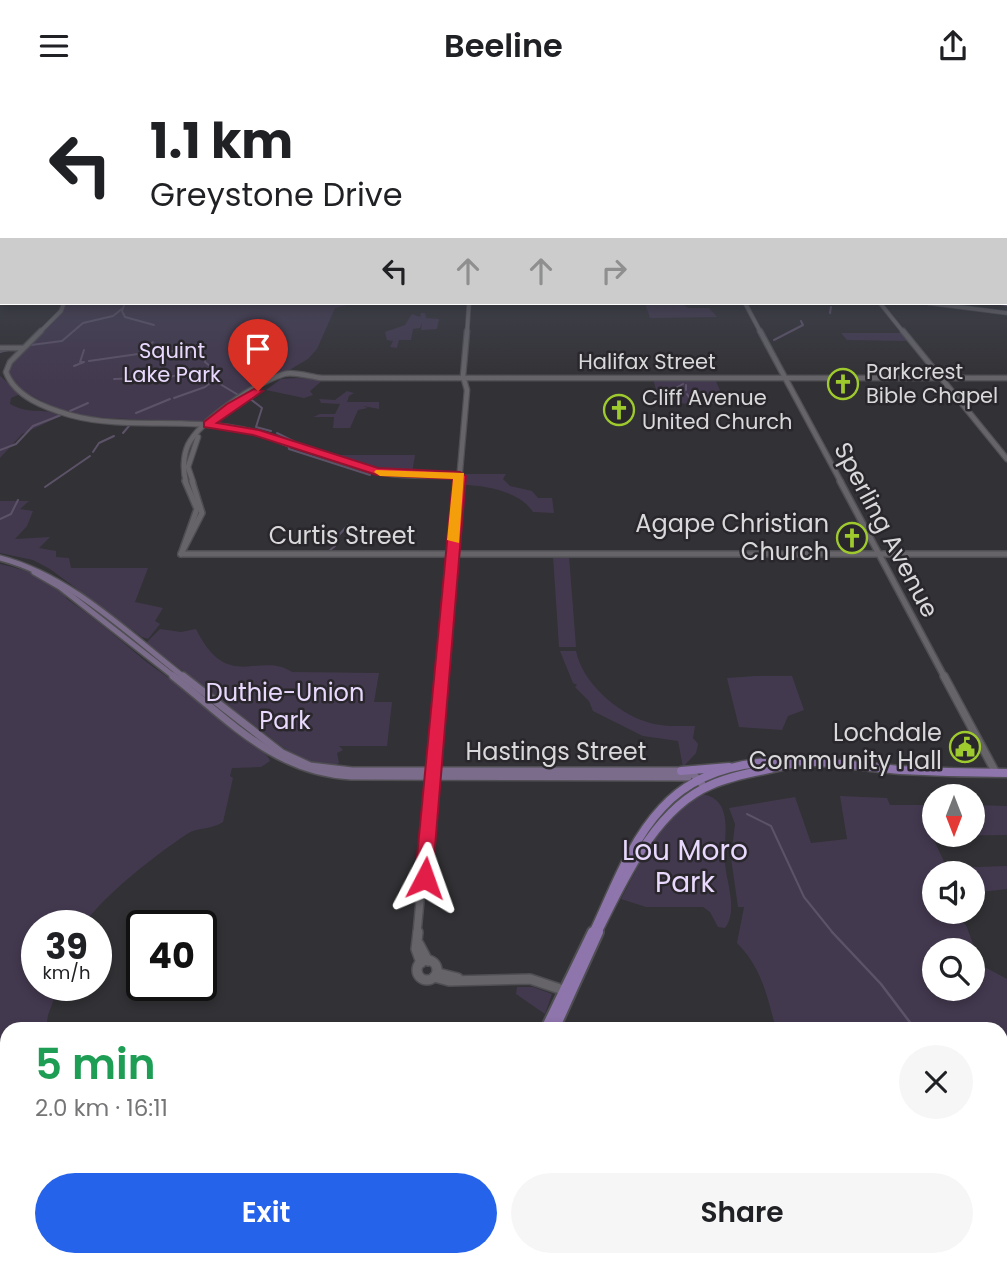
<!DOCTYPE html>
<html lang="en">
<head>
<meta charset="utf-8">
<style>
  :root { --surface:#fff; --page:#f6f6f6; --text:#202124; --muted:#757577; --accent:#2563eb }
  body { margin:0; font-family:Poppins,sans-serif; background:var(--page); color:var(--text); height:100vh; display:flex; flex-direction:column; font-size:26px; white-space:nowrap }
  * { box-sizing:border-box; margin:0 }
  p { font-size:23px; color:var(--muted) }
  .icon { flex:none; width:38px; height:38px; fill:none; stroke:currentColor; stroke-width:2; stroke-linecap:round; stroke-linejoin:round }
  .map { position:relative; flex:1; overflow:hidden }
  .sheet { position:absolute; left:0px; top:931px; width:1008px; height:245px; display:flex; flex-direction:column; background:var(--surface); border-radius:21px 21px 0 0; box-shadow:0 4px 10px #0003 }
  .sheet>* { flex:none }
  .banner { position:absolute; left:0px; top:0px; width:1008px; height:214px; box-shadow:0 4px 10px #0003; background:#fff; color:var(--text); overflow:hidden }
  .needle { width:46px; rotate:180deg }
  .buttons { position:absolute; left:922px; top:693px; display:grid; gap:14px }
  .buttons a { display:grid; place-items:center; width:63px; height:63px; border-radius:50%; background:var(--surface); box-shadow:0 4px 10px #0003; font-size:35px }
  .speed { position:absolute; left:21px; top:819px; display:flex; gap:14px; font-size:35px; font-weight:700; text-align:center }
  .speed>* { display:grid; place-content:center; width:91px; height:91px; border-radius:50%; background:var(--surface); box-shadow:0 4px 10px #0003; line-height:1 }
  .speed small { font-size:18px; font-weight:400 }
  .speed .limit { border:4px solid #111; border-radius:10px; background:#fff; color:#111 }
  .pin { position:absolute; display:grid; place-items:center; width:60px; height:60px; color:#fff; margin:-72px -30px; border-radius:50% 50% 50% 0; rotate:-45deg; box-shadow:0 0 7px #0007 }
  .pin .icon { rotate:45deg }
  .me { position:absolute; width:77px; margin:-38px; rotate:4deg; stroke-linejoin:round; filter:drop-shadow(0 0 5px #0008) }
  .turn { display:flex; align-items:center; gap:24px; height:147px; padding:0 35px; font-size:32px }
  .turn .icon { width:91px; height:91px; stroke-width:2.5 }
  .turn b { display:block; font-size:49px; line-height:60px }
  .lanes { display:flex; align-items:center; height:66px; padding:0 35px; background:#0003; justify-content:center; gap:35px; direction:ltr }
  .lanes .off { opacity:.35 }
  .round { display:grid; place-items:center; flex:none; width:74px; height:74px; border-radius:37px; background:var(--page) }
  .overview { display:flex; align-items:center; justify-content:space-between; height:119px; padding:0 35px }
  h1 { font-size:42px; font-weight:600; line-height:52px; color:#1e9e55 }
  .primary-button { display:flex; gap:14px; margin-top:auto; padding:14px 35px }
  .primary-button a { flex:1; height:80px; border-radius:42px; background:var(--accent); color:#fff; font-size:28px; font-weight:600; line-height:80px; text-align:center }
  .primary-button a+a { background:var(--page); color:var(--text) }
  header { display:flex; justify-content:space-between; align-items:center; height:91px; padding:0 35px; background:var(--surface); font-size:32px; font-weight:600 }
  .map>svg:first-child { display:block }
  .green { fill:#43394f; fill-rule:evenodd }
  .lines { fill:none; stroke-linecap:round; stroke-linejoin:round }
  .stream-far1 { stroke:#5d5369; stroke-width:2 }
  .stream { stroke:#5d5369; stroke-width:2.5 }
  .tertiary-far4-casing { stroke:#4f4e52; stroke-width:5 }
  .tertiary-far3-casing { stroke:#4f4e52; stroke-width:7 }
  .tertiary-far2-casing { stroke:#4f4e52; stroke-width:8 }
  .tertiary-far1-casing { stroke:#4f4e52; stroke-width:10 }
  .tertiary-casing { stroke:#4f4e52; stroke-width:12 }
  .secondary-far1-casing { stroke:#4f4e52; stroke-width:8 }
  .secondary-casing { stroke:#4f4e52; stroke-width:10 }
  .primary-far2-casing { stroke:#4f4e52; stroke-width:5 }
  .primary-far1-casing { stroke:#4f4e52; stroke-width:11 }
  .primary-casing { stroke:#4f4e52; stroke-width:14 }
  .motorway-casing { stroke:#4f4e52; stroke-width:3 }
  .tertiary-far4 { stroke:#666469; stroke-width:3.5 }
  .tertiary-far3 { stroke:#666469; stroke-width:4.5 }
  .tertiary-far2 { stroke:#666469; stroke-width:5 }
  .tertiary-far1 { stroke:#666469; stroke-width:7 }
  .tertiary { stroke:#666469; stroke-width:9 }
  .secondary-far1 { stroke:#7a6c8a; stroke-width:5 }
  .secondary { stroke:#7a6c8a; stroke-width:7 }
  .primary-far2 { stroke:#8e75ac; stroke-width:3.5 }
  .primary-far1 { stroke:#8e75ac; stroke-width:8 }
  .primary { stroke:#8e75ac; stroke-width:10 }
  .motorway { fill:#a980d8; fill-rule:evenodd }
  .route { fill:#e11d48; stroke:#92132f; stroke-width:2 }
  .slow { fill:#f59e0b }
  .labels { text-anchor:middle; stroke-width:5; stroke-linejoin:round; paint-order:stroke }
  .far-park-label { font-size:21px; fill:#e9d9fe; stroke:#29272b }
  .far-street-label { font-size:21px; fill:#d9d8da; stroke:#29272b }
  .far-poi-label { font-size:21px; fill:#d9d8da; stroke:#29272b; text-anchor:start }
  .poi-label { font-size:24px; fill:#d9d8da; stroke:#29272b; text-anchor:end }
  .street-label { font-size:24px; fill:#d9d8da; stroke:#29272b }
  .park-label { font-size:24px; fill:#e9d9fe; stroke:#29272b }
  .near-park-label { font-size:28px; fill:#e9d9fe; stroke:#29272b }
</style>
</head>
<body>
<header><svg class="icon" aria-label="menu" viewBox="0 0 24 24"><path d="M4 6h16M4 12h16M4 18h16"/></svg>Beeline<svg class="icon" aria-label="share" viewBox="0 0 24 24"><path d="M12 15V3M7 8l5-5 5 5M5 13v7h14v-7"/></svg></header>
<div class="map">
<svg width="1007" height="1176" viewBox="0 0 1007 1176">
  <rect width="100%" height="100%" fill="#323135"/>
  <g class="green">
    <polygon points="66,212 355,212 335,217 317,258 308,268 201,331 83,326 55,317 17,297 8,286 10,273 62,220"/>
    <polygon points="645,212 681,212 688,217 709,217 717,226 650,227"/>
    <polygon points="421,222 425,222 426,227 439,228 437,238 421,239 422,232 420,237 413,238 411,249 399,249 397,257 390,256 393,250 387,249 385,241 405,234 412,223 420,226"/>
    <polygon points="841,242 903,242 908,250 847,249"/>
    <path d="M 0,285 L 20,303 L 11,307 L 10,313 C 32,325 40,315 61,325 L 22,343 L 0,367 Z"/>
    <polygon points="297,287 324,288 310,300 313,304 304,307 266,299 281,288"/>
    <polygon points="653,288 715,288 722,304 715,305 718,313 710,313 706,306 691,306 694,313 676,312 674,306 666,306 668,312 660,312"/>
    <polygon points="347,300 354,302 349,305 347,311 379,311 379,318 363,315 368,317 358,319 350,337 333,337 334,326 313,326 320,323 335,323 340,313 321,312 319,308 335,309"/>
    <polygon points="335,364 415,364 412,382 385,380"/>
    <path d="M 462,383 L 506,383 L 503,388 L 510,395 L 532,400 L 538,407 L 552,407 L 554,422 L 533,421 C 520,400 484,394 462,394 Z"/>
    <polygon points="0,410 29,410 20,418 33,420 27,435 15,448 50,446 39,457 56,460 56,466 69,467 71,477 148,477 135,511 163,517 155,530 160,533 148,548 142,546 50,478 33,469 0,462"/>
    <polygon points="553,465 569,465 576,556 559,556"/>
    <path d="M 0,473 C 21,478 57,487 67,508 C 94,527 119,548 144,569 C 166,586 264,652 270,670 L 261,676 L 232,677 L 230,685 L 233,687 L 223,731 C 211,739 197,736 187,743 C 157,763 102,805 83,835 L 37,835 L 37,894 L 59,894 L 48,924 L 46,938 L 7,938 L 7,1043 L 0,1055 Z"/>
    <path d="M 160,538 L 181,541 L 196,538 C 228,603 260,559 292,581 L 379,582 L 374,611 L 392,611 L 387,655 L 339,655 L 343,659 L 337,662 L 339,672 C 325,678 309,672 296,666 L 146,552 Z"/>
    <path d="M 560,560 L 576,560 C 582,591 617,622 647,631 C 662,636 679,635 695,635 L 693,647 L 698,653 L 696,662 L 683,676 L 678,650 L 643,645 L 593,620 L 589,610 L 575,596 L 577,594 L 573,592 Z"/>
    <polygon points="756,585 792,585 804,619 788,625 782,639 739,636 727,587"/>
    <path d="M 702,703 C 737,709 722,751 725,773 C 727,793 738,820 725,837 L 718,836 L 710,821 L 703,816 L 646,816 L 621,808 C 642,769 661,726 702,703 Z"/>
    <path d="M 840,705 L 887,707 L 890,714 L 934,714 L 934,744 L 973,744 L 973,714 L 1007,715 L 1007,744 L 932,745 L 947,777 L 1007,775 L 1007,798 L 973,802 L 973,782 L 934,782 L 934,821 L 952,821 L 966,834 L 981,874 L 1007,888 L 1007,1048 L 1001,1041 L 1001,938 L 776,938 C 767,905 762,877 737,852 L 744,816 L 738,816 L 731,767 L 735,733 L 729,717 L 795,706 L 811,752 L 847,748 ZM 934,859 L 973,859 L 973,898 L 934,898 Z"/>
    <polygon points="517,896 533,896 552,903 545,923 516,903"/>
    <polygon points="1001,1112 1007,1123 1007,1176 826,1176 824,1169 1001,1169"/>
  </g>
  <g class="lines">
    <g class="stream-far1">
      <polyline points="125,212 122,220 125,226 154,234"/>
      <polyline points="830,222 831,216"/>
      <polyline points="774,249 803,234 801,230"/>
      <polyline points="31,254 62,250 83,232 113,225 123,217"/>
      <polyline points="172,260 201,262 206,266"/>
      <polyline points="0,261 12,258"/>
      <polyline points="89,270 138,263 153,251"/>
      <polyline points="74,275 84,271 80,271 84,259"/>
      <polyline points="114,288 169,286 211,277"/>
      <polyline points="215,290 240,305"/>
      <polyline points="686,294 686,299"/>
      <polyline points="674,298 683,293"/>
      <polyline points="687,303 692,311"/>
      <polyline points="174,307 205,296 217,287 217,281 205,271 205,267"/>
      <polyline points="249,307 262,317 256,336 271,340"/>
      <polyline points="70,320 88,312"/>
      <polyline points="136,322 170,308"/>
      <polyline points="123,342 129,335"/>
      <polyline points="277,342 295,351"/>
      <polyline points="272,349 287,355"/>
      <polyline points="288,354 289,358 370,384"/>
      <polyline points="0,359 16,353 33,335 61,324"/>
      <polyline points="93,361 99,352 114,345"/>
      <polyline points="45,396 90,365"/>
      <polyline points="0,428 11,423 18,409"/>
      <polyline points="338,445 348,434"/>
      <polyline points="329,460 335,455 334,448"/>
      <polyline points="747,723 771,735 804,806 833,842"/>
    </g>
    <g class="stream">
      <polyline points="832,841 881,893 915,938"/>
      <polyline points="1001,1107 1007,1123"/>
    </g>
    <g class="tertiary-far4-casing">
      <g id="tertiary-far4">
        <polyline points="745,212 761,242"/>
        <polyline points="880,212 904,242"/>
        <polyline points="928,212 1007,222"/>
        <polyline points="39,242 61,220 64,212"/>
        <polyline points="467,242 469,212"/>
      </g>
    </g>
    <g class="tertiary-far3-casing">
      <g id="tertiary-far3">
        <path d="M 41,240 L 10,271 L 6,281 C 15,306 46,317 70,324 C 121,338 176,328 228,336 C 278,343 322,367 370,379 C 399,387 430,384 460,385"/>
        <polyline points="760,240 841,391"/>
        <polyline points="903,240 1007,368"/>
        <polyline points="0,257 23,257"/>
        <path d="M 186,391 C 183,380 183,365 188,354 C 200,329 258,291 284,283 C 294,280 311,286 322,287 L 1007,287"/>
        <polyline points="193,391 188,376 198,346"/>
        <polyline points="459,391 467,299 463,285 467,240"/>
      </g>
    </g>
    <g class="tertiary-far2-casing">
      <g id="tertiary-far2">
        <polyline points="840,390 945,587"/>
        <polyline points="181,463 197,418 185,390"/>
        <polyline points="181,463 1007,463"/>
        <polyline points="181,463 202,422 192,390"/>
        <polyline points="441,587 459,390"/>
      </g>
    </g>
    <g class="tertiary-far1-casing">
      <g id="tertiary-far1">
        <polyline points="944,585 996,682"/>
        <polyline points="417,842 441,585"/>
      </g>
    </g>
    <g class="tertiary-casing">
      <g id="tertiary">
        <polyline points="418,841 416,858 421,872"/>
        <polyline points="419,853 428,870"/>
        <circle cx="427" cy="879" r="10"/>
        <polyline points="438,882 458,887"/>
        <polyline points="434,886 449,890 530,888 566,900"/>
      </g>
    </g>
    <g class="secondary-far1-casing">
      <g id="secondary-far1">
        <path d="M 0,467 C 72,486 127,542 185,587"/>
        <polyline points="34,481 60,496 176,587"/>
      </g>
    </g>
    <g class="secondary-casing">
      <g id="secondary">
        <path d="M 173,585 C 230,630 275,681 351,685 L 688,686"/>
        <polyline points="183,585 282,662 310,675 352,680 681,680 694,684 702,693"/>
      </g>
    </g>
    <g class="primary-far2-casing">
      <polyline id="primary-far2" points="1002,212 1007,213"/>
    </g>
    <g class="primary-far1-casing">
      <g id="primary-far1">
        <polyline points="681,680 729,676"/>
        <path d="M 593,842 C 613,800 630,751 662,717 C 722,651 823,672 900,679 C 936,681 971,682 1007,682"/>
        <path d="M 597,842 C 623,791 654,718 711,694 C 737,682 767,680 795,672"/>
      </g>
    </g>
    <g class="primary-casing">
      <g id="primary">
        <polyline points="546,938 593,841"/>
        <polyline points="554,938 598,841"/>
        <polyline points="430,1176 434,1169"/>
        <polyline points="440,1176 444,1169"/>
      </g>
    </g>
    <g class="motorway-casing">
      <rect id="motorway" x="1006" y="134" width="1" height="2"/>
    </g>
    <use href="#tertiary-far4" class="tertiary-far4"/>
    <use href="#tertiary-far3" class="tertiary-far3"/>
    <use href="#tertiary-far2" class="tertiary-far2"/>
    <use href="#tertiary-far1" class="tertiary-far1"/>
    <use href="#tertiary" class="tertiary"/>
    <use href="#secondary-far1" class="secondary-far1"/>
    <use href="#secondary" class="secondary"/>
    <use href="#primary-far2" class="primary-far2"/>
    <use href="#primary-far1" class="primary-far1"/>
    <use href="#primary" class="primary"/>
    <use href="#motorway" class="motorway"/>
  </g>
  <linearGradient id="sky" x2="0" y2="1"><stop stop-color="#1c1b1d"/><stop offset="0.43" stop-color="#494e5c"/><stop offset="1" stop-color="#494e5c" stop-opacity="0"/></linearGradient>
  <rect width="1007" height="292" fill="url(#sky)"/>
  <polygon class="route" points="254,298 263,300 217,332 259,339 378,377 460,381 466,385 432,792 418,792 415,787 453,388 377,384 253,344 204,336 204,331 227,313"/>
  <polygon class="slow" points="376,379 464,382 459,452 447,449 453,388 380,385 374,381"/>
  <defs>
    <g id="church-ring" transform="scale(1.575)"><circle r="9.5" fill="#29272b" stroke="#9eca2e" stroke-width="1.5"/><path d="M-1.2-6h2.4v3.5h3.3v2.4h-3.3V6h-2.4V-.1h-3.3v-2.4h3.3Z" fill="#9eca2e"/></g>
    <g id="civic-ring" transform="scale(1.575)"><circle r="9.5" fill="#29272b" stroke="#9eca2e" stroke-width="1.5"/><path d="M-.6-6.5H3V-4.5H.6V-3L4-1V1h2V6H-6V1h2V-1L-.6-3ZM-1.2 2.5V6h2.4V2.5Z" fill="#9eca2e"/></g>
  </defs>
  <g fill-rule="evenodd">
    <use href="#church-ring" x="843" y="293"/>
    <use href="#church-ring" x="619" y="319"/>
    <use href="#church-ring" x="852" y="447"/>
    <use href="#civic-ring" x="965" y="656"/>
  </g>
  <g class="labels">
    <g class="far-park-label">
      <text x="172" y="267">Squint<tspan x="172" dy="24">Lake Park</tspan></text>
    </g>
    <g class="far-street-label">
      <text x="647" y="278">Halifax Street</text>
    </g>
    <g class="far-poi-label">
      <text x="866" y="288">Parkcrest<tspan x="866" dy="24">Bible Chapel</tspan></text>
      <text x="642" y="314">Cliff Avenue<tspan x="642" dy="24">United Church</tspan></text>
    </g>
    <g class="poi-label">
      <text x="829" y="441">Agape Christian<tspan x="829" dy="28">Church</tspan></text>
      <text x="942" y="650">Lochdale<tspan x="942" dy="28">Community Hall</tspan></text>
    </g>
    <g class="street-label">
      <text transform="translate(886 439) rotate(62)" y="8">Sperling Avenue</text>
      <text x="342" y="453">Curtis Street</text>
      <text x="556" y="669">Hastings Street</text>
    </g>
    <g class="park-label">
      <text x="285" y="610">Duthie-Union<tspan x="285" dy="28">Park</tspan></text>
    </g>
    <g class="near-park-label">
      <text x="685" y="769">Lou Moro<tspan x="685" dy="32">Park</tspan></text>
    </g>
  </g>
</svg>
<div class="buttons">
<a><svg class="needle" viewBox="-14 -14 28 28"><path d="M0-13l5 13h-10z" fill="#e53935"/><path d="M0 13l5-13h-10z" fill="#757577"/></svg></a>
<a><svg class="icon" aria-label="sound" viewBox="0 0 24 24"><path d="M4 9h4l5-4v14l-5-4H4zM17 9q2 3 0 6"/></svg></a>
<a><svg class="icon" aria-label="search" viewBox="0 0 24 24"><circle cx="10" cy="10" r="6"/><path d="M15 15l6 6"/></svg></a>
</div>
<div class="speed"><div>39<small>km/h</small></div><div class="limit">40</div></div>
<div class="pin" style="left:258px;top:300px;background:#d93025"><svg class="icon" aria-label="arrive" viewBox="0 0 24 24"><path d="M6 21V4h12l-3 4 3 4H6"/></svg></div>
<svg class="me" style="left:425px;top:787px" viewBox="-20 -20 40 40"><path d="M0-17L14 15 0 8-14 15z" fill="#e11d48" stroke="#fff" stroke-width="4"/></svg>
<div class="banner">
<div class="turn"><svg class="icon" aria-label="left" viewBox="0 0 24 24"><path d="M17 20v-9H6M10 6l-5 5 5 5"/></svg><div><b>1.1 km</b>Greystone Drive</div></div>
<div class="lanes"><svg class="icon" aria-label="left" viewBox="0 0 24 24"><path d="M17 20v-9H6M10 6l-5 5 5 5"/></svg><svg class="icon off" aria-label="ahead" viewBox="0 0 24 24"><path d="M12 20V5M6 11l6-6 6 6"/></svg><svg class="icon off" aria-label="ahead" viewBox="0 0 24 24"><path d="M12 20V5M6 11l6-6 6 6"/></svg><svg class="icon off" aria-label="right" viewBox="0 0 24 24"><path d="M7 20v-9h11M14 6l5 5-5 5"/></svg></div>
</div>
<section class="sheet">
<div class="overview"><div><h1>5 min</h1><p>2.0 km · 16:11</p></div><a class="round"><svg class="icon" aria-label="close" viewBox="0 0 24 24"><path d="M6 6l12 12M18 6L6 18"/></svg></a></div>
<div class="primary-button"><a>Exit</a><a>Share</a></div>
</section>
</div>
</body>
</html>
